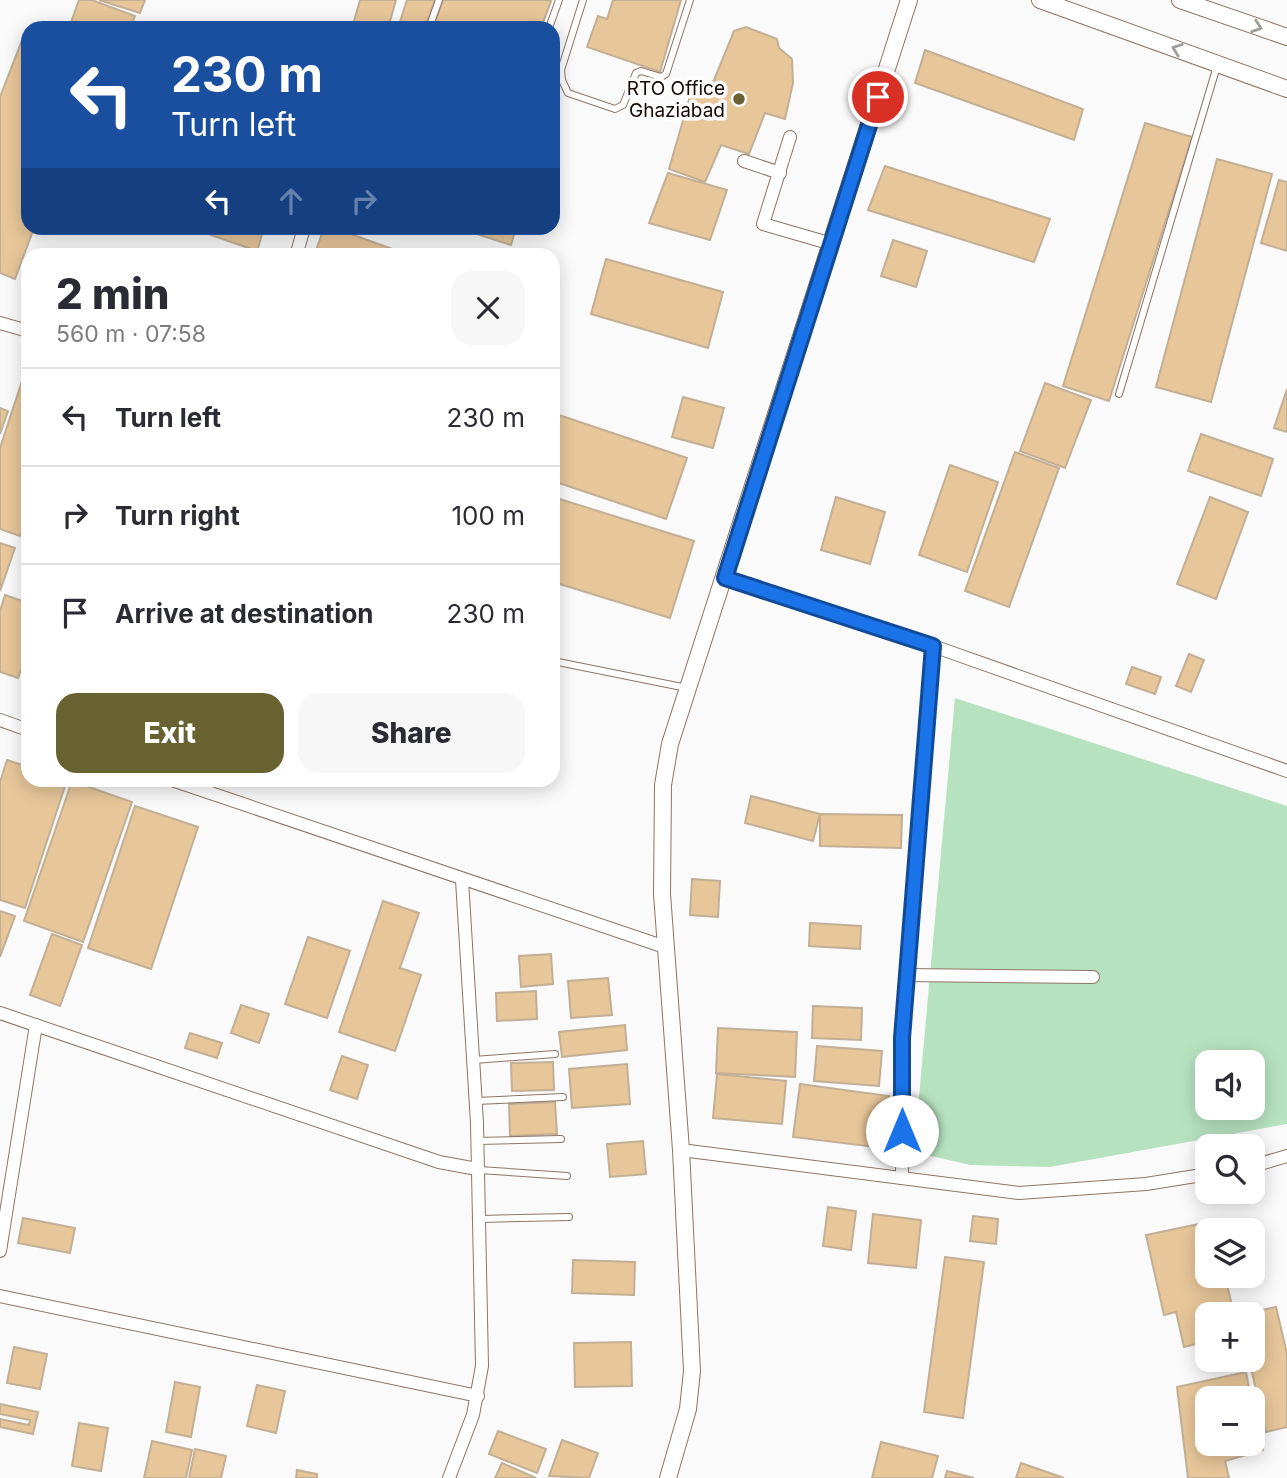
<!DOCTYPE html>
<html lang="en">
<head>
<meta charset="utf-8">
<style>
  :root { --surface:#fff; --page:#f7f7f7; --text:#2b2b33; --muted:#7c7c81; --line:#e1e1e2; --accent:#67622f }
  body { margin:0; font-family:Inter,sans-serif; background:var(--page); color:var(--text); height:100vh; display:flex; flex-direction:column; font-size:26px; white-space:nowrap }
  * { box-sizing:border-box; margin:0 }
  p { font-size:23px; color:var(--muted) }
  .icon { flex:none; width:38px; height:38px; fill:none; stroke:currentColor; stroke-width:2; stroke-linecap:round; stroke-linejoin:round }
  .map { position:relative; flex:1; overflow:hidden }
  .details { position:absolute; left:21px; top:248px; width:539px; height:539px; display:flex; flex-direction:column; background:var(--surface); border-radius:21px; box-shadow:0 4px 18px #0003 }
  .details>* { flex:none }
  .hud { position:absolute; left:21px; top:21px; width:539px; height:214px; border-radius:21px; box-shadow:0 4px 18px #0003; background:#1a4fa0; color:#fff; overflow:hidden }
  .fabs { position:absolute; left:1195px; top:1050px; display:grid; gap:14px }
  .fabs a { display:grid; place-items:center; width:70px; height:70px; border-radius:14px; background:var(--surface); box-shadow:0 4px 18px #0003; font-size:35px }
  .pin { position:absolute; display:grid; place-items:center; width:60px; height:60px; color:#fff; margin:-30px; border:4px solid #fff; border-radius:50%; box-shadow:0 2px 7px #0007 }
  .me { position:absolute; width:77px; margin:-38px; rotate:0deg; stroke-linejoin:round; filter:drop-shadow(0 0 5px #0008) }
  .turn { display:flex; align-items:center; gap:24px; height:147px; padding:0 35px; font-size:32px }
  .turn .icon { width:91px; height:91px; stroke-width:2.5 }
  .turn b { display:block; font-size:49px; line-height:60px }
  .lanes { display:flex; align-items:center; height:66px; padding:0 35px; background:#0003; justify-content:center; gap:35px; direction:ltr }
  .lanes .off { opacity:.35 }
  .round { display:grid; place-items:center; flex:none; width:74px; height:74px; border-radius:21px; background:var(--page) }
  .head { display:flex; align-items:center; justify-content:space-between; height:119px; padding:0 35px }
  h1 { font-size:42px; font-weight:800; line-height:52px }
  .primary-button { display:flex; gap:14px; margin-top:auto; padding:14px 35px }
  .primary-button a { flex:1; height:80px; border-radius:21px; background:var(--accent); color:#fff; font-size:28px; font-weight:800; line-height:80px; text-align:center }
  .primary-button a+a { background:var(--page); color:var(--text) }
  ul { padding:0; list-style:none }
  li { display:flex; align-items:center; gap:21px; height:98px; padding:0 35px; border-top:2px solid var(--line) }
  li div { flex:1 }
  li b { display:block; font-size:26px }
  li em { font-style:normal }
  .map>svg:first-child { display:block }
  .green { fill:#b7e2c0; fill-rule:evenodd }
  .building { fill:#e7c699; stroke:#c2af95; stroke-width:2 }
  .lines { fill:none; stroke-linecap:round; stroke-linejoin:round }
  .service-casing { stroke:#8f7464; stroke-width:8 }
  .minor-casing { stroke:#8f7464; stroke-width:14 }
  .tertiary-casing { stroke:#8f7464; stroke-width:18 }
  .service { stroke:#fff; stroke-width:6 }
  .minor { stroke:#fff; stroke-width:12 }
  .tertiary { stroke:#fff; stroke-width:16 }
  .oneway { stroke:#a19d9b }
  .route-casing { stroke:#114b97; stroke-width:18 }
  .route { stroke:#1a73e8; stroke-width:12 }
  .poi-dot { fill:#67622f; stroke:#fff; stroke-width:2.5 }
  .labels { text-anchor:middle; stroke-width:7; stroke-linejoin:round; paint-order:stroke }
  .poi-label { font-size:19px; fill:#130905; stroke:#fff; text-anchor:end }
</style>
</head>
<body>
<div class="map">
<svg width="1287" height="1478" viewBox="0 0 1287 1478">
  <rect width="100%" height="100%" fill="#fafafa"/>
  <path class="green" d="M 955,698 L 1287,806 L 1287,1124 L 1050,1167 L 970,1165 L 914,1152 ZM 1208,1062 L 1253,1062 L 1253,1108 L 1208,1108 Z"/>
  <g class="building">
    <polygon points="79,0 92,0 135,16 130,28 69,28"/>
    <polygon points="99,0 145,0 140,13"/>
    <polygon points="360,0 396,0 388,28 352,28"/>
    <polygon points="407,0 435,0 425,28 398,28"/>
    <polygon points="443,0 548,0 551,1 541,28 433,28"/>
    <polygon points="613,0 681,0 660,72 587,47 598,16 607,19"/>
    <polygon points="746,27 777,39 779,48 792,59 793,83 785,119 765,113 749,154 721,145 705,182 669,169 695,79 712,85 734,31"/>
    <polygon points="26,30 28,31 28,228 34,228 15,279 0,273 0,97"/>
    <polygon points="925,50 1083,109 1074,140 915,83"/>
    <polygon points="1145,123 1192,137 1109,401 1063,386"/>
    <polygon points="1217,159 1272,174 1211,402 1156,387"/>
    <polygon points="885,166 1050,219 1034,262 868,210"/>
    <polygon points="668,173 727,190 710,240 649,223"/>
    <polygon points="1279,180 1287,182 1287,251 1261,243"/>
    <polygon points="211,228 264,228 257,251 208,234"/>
    <polygon points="324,228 334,228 412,256 314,256"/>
    <polygon points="458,228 516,228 511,245"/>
    <polygon points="893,240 927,251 916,287 881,276"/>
    <polygon points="606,259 723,292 708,348 591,314"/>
    <polygon points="22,381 28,383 28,513 20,536 0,529 0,448"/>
    <polygon points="1045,383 1091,400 1065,468 1020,451"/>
    <polygon points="1287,389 1287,432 1274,428"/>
    <polygon points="683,397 724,408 713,448 672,437"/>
    <polygon points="0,408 8,411 0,434"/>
    <polygon points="553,413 687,458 666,519 553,481"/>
    <polygon points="1201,434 1273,459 1261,496 1188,471"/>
    <polygon points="1015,452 1059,468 1009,607 965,591"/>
    <polygon points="950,465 998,482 967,572 919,555"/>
    <polygon points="553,497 694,541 670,618 553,582"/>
    <polygon points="836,497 885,512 870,564 821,550"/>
    <polygon points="1210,497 1248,512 1216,599 1177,584"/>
    <polygon points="0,543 15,548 0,591"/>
    <polygon points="5,595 28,603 28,650 18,678 0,672 0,611"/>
    <polygon points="1189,654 1204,660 1191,692 1176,686"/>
    <polygon points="1132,667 1161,677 1155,694 1126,684"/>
    <polygon points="7,760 28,767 28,780 67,780 25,908 0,900 0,782"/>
    <polygon points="72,781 132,802 83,942 24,921"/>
    <polygon points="751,796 820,814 813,841 745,823"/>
    <polygon points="135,806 198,827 151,969 88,948"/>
    <polygon points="820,814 902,815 901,848 820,846"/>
    <polygon points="692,879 720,881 718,917 690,915"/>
    <polygon points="383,901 419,913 400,968 421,975 395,1051 339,1032"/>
    <polygon points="0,911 15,916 0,957"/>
    <polygon points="810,923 861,926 860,949 809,946"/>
    <polygon points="52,934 82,945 60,1006 30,995"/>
    <polygon points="308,937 350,951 327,1018 285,1004"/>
    <polygon points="551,954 553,984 521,987 519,956"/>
    <polygon points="608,978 612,1015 571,1018 568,981"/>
    <polygon points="536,991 537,1019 497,1021 496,993"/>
    <polygon points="241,1005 269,1014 259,1043 231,1033"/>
    <polygon points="813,1006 862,1008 861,1040 812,1038"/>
    <polygon points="625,1025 627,1050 562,1057 559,1032"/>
    <polygon points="718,1028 797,1032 795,1077 716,1073"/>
    <polygon points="190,1033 222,1043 217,1058 185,1048"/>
    <polygon points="817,1046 882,1051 879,1086 814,1081"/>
    <polygon points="342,1056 368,1065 357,1099 330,1090"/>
    <polygon points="553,1062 554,1090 512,1091 511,1063"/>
    <polygon points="627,1064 630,1104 572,1108 569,1069"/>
    <polygon points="717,1074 786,1081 782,1124 713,1118"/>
    <polygon points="800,1084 889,1096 883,1148 793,1137"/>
    <polygon points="555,1102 557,1134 510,1136 509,1104"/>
    <polygon points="643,1141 646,1174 610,1177 607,1144"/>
    <polygon points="828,1207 856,1211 851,1250 823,1246"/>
    <polygon points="873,1214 921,1220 916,1268 868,1263"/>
    <polygon points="973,1216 998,1219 996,1244 970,1241"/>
    <polygon points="23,1218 75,1228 70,1253 18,1243"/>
    <polygon points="1199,1224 1202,1238 1208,1237 1208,1276 1225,1276 1234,1314 1208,1314 1208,1341 1184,1347 1176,1312 1164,1315 1146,1235"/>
    <polygon points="945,1257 984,1262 963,1418 924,1412"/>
    <polygon points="573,1260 635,1262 634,1295 572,1293"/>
    <polygon points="1276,1307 1287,1354 1287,1427 1266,1432 1249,1360 1253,1360 1253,1314 1244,1314"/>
    <polygon points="631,1342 632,1386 575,1387 574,1343"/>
    <polygon points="14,1347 47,1354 40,1389 7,1383"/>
    <polygon points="1246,1372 1251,1398 1208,1398 1208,1444 1253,1444 1253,1406 1263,1450 1225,1461 1229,1478 1188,1478 1177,1387"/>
    <polygon points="175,1382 200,1387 191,1437 166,1432"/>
    <polygon points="257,1385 285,1391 276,1433 247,1426"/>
    <polygon points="0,1404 38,1412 33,1434 0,1427 0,1419 29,1425 30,1420 0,1414"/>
    <polygon points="79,1423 108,1428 101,1471 72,1466"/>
    <polygon points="498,1431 546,1449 537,1473 489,1454"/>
    <polygon points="562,1440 598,1453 589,1478 549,1476"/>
    <polygon points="152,1441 192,1450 186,1478 144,1478"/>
    <polygon points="881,1442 938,1456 932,1478 872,1478"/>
    <polygon points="195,1449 226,1456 221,1478 189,1478"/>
    <polygon points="502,1463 536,1478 495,1478"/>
    <polygon points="1021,1463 1064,1478 1016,1478"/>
    <polygon points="297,1470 317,1474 317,1478 296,1478"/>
    <polygon points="947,1471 974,1478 945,1478"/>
  </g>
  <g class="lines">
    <g class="service-casing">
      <g id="service">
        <polyline points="583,0 561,70 562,80 568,93 615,109 623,105 636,73 641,71 661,77 666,74 690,0"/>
        <polyline points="429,28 439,0"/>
        <polyline points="549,28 559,0"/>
        <polyline points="1119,394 1217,66"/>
        <polyline points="553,661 687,688"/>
        <polyline points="474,1060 555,1054"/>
        <polyline points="476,1101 563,1097"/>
        <polyline points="477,1141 561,1139"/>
        <polyline points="479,1170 567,1176"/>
        <polyline points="480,1219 569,1217"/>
      </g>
    </g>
    <g class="minor-casing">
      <g id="minor">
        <polyline points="790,137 763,224 832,244"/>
        <polyline points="744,161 780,173"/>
        <polyline points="296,256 304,228"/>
        <polyline points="0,323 28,331"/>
        <polyline points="725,578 933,646 1287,771"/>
        <polyline points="0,720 28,730"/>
        <polyline points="172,780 665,947"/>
        <polyline points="907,975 1093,977"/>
        <polyline points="0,1013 439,1162 477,1169"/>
        <polyline points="681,1150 1019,1193 1146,1184 1208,1174"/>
        <polyline points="1253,1166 1287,1156"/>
        <polyline points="902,1178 903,1038 933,646"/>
        <polyline points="0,1251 36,1025"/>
        <polyline points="0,1296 478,1396"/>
        <polyline points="449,1478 473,1415 482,1366 477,1123 462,880"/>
      </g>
    </g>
    <g class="tertiary-casing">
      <g id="tertiary">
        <polyline points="1040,0 1287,89"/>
        <polyline points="1180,0 1287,37"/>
        <polyline points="668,1478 688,1409 692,1371 681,1150 662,894 663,785 670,744 909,0"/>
      </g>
    </g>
    <use href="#service" class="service"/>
    <use href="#minor" class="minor"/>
    <use href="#tertiary" class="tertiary"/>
  </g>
  <defs><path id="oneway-chevron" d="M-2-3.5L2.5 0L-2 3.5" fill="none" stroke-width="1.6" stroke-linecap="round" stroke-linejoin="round" transform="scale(1.75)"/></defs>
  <g class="oneway">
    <use href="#oneway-chevron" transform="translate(1257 27) rotate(19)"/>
    <use href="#oneway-chevron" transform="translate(1177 49) rotate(-160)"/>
  </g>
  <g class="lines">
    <g class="route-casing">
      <polyline id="route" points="878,97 725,578 933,646 902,1038 902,1131"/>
    </g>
    <use href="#route" class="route"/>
  </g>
  <circle class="poi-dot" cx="739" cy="99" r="7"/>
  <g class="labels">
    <g class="poi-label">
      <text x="725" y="95">RTO Office<tspan x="725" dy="22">Ghaziabad</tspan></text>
    </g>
  </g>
</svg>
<div class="fabs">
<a><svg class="icon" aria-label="sound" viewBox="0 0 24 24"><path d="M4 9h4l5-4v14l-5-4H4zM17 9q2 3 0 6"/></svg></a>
<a><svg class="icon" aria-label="search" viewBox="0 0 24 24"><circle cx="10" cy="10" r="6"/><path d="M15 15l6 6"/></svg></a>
<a><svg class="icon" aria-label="layers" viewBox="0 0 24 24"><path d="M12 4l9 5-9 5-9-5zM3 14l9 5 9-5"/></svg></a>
<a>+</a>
<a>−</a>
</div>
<div class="pin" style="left:878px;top:97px;background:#d93025"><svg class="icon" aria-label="arrive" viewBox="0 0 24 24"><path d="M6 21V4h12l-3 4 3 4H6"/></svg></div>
<svg class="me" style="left:902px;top:1131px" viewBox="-20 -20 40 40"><circle r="19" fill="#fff"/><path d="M0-13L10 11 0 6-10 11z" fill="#1a73e8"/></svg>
<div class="hud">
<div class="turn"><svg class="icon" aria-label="left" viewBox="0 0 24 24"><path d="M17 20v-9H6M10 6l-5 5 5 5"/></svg><div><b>230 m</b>Turn left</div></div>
<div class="lanes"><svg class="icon" aria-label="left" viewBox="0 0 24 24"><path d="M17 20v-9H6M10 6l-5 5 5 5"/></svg><svg class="icon off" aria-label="ahead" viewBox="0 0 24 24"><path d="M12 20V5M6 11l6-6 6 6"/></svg><svg class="icon off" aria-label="right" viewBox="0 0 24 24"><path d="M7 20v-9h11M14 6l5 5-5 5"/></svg></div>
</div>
<section class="details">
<div class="head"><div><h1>2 min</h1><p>560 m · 07:58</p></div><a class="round"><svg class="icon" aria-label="close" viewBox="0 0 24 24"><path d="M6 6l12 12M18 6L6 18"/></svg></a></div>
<ul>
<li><svg class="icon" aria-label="left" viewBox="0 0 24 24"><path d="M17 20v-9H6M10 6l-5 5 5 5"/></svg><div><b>Turn left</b></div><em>230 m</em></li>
<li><svg class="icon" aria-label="right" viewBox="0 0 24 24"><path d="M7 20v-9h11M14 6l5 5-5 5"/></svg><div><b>Turn right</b></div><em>100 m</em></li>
<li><svg class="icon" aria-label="arrive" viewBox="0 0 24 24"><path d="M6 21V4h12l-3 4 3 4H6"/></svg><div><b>Arrive at destination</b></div><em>230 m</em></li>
</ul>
<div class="primary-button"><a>Exit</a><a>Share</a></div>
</section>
</div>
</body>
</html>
